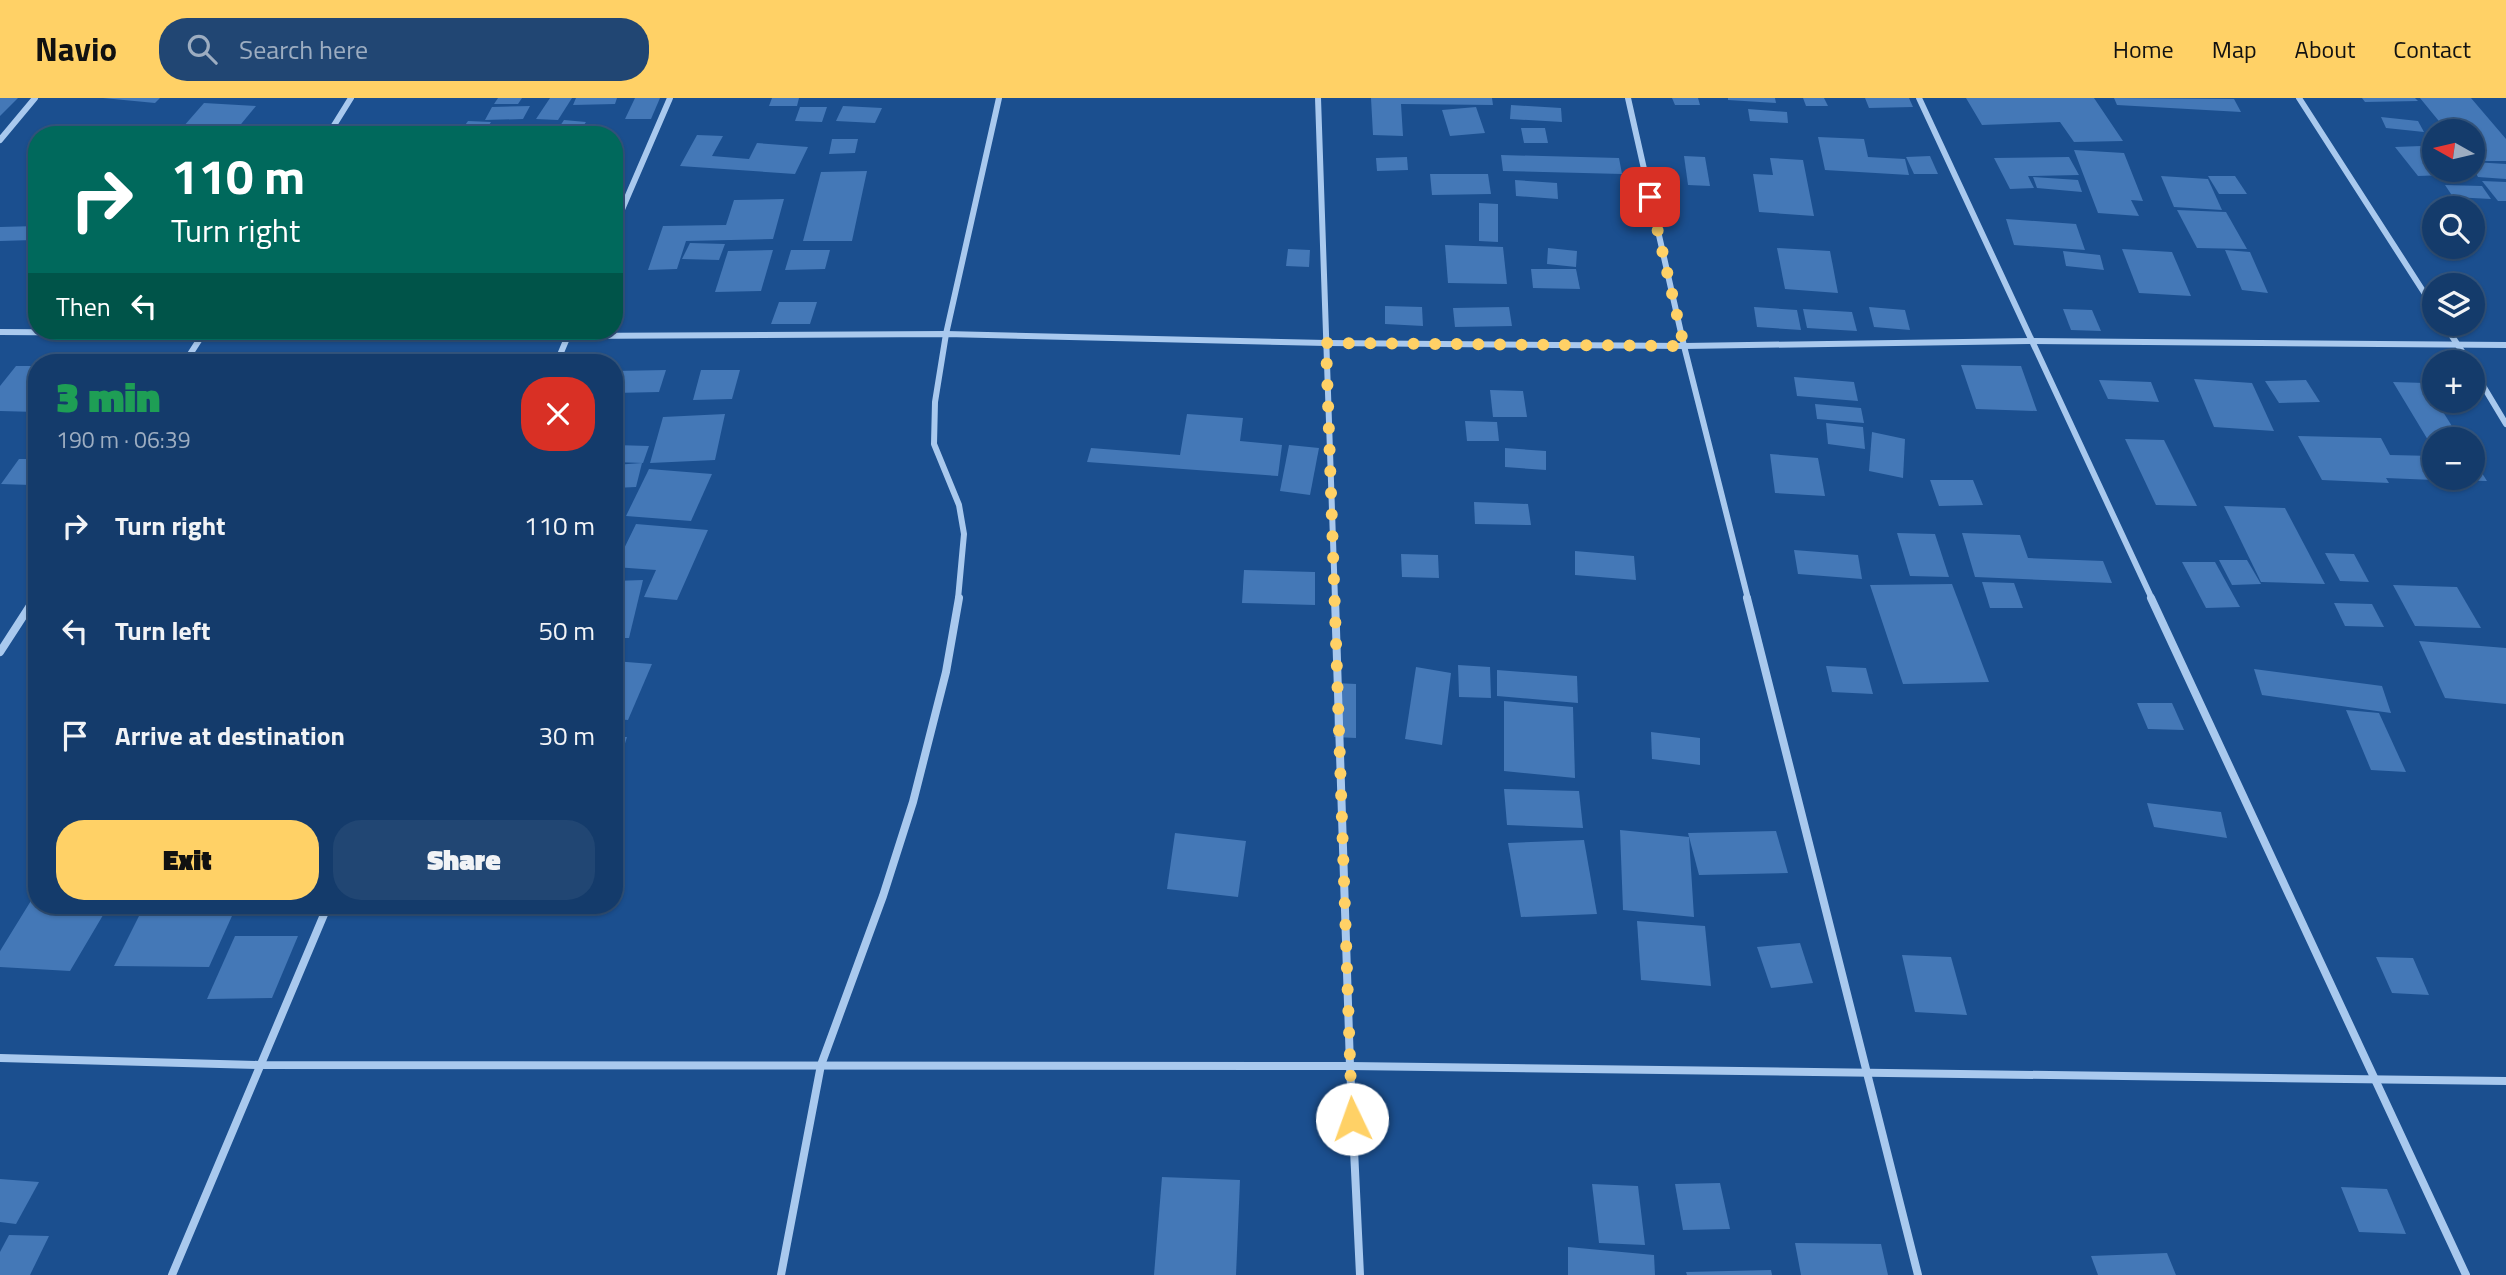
<!DOCTYPE html>
<html lang="en">
<head>
<meta charset="utf-8">
<style>
  :root { --surface:#143b6b; --page:#214673; --text:#f1f3f6; --muted:#9dadc1; --line:#33557e; --accent:#ffd166 }
  body { margin:0; font-family:"Titillium Web",sans-serif; background:var(--page); color:var(--text); height:100vh; display:flex; flex-direction:column; font-size:26px; white-space:nowrap }
  * { box-sizing:border-box; margin:0 }
  p { font-size:23px; color:var(--muted) }
  .icon { flex:none; width:38px; height:38px; fill:none; stroke:currentColor; stroke-width:2; stroke-linecap:round; stroke-linejoin:round }
  .map { position:relative; flex:1; overflow:hidden }
  .details { position:absolute; left:28px; top:256px; width:595px; height:560px; display:flex; flex-direction:column; background:var(--surface); border-radius:28px; box-shadow:0 2px 5px #0004,0 0 0 2px var(--line) }
  .details>* { flex:none }
  .guide { position:absolute; left:28px; top:28px; width:595px; height:214px; border-radius:28px; box-shadow:0 2px 5px #0004,0 0 0 2px var(--line); background:#00695c; color:#fff; overflow:hidden }
  .needle { width:46px; rotate:278deg }
  .controls { position:absolute; left:2422px; top:21px; display:grid; gap:14px }
  .controls a { display:grid; place-items:center; width:63px; height:63px; border-radius:50%; background:var(--surface); box-shadow:0 2px 5px #0004,0 0 0 2px var(--line); font-size:35px }
  .pin { position:absolute; display:grid; place-items:center; width:60px; height:60px; color:#fff; margin:-30px; border-radius:14px; box-shadow:0 4px 10px #0006 }
  .me { position:absolute; width:77px; margin:-38px; rotate:357deg; stroke-linejoin:round; filter:drop-shadow(0 0 5px #0008) }
  .turn { display:flex; align-items:center; gap:24px; height:147px; padding:0 28px; font-size:32px }
  .turn .icon { width:91px; height:91px; stroke-width:2.5 }
  .turn b { display:block; font-size:49px; line-height:60px }
  .then { display:flex; align-items:center; height:66px; padding:0 28px; background:#0003; gap:14px; font-size:26px }
  .round { display:grid; place-items:center; flex:none; width:74px; height:74px; border-radius:28px; background:var(--page) }
  .headline { display:flex; align-items:center; justify-content:space-between; height:119px; padding:0 28px }
  h1 { font-size:42px; font-weight:800; line-height:52px; color:#1e9e55 }
  .action { display:flex; gap:14px; margin-top:auto; padding:14px 28px }
  .action a { flex:1; height:80px; border-radius:28px; background:var(--accent); color:#111; font-size:28px; font-weight:800; line-height:80px; text-align:center }
  .action a+a { background:var(--page); color:var(--text) }
  ul { padding:0; list-style:none }
  li { display:flex; align-items:center; gap:21px; height:105px; padding:0 28px }
  li div { flex:1 }
  li b { display:block; font-size:26px }
  li em { font-style:normal }
  header { display:flex; align-items:center; gap:42px; box-sizing:border-box; height:98px; padding:0 35px; background:var(--accent); color:#111 }
  header strong { font-size:33px }
  nav { display:flex; gap:38px; margin-inline-start:auto; font-size:24px }
  .search { width:490px; height:63px; background:var(--page); display:flex; align-items:center; gap:18px; box-sizing:border-box; padding:0 24px; border-radius:28px; color:var(--muted); font-size:26px }
  .map>svg:first-child { display:block }
  .building { fill:#4478b7 }
  .lines { fill:none; stroke-linecap:round; stroke-linejoin:round }
  .minor-far1 { stroke:#a9c9ee; stroke-width:6 }
  .minor { stroke:#a9c9ee; stroke-width:8 }
  .route { stroke:#ffd166; stroke-width:12; stroke-dasharray:0 21.6 }
</style>
</head>
<body>
<header>
<strong>Navio</strong>
<div class="search"><svg class="icon" aria-label="search" viewBox="0 0 24 24"><circle cx="10" cy="10" r="6"/><path d="M15 15l6 6"/></svg>Search here</div>
<nav><a>Home</a><a>Map</a><a>About</a><a>Contact</a></nav>
</header>
<div class="map">
<svg width="2506" height="1177" viewBox="0 0 2506 1177">
  <rect width="100%" height="100%" fill="#1b4f8f"/>
  <g class="building">
    <polygon points="0,0 18,0 0,18"/>
    <polygon points="103,0 160,0 155,5"/>
    <polygon points="498,0 522,0 518,6 494,6"/>
    <polygon points="550,0 572,0 558,22 536,21"/>
    <polygon points="576,0 617,0 615,6 573,7"/>
    <polygon points="635,0 660,0 651,21 625,21"/>
    <polygon points="772,0 799,0 797,8 769,8"/>
    <polygon points="1371,0 1492,0 1493,7 1401,6 1403,38 1373,37"/>
    <polygon points="1672,0 1698,0 1700,7 1675,7"/>
    <polygon points="1728,0 1775,0 1776,5 1728,2"/>
    <polygon points="1803,0 1824,0 1828,8 1806,8"/>
    <polygon points="1865,0 1909,0 1913,9 1869,10"/>
    <polygon points="1966,0 2094,0 2123,43 2074,44 2060,24 1982,27"/>
    <polygon points="2114,0 2234,1 2241,14 2117,7"/>
    <polygon points="2362,0 2415,0 2418,3 2365,4"/>
    <polygon points="2420,0 2471,0 2506,41 2506,63 2473,63 2473,33 2447,33"/>
    <polygon points="204,5 256,8 232,37 176,37"/>
    <polygon points="1511,7 1561,10 1562,24 1510,21"/>
    <polygon points="530,8 523,21 485,22 492,9"/>
    <polygon points="843,8 882,10 875,25 836,23"/>
    <polygon points="800,9 827,9 822,24 795,23"/>
    <polygon points="1476,9 1485,35 1450,38 1442,12"/>
    <polygon points="1748,11 1787,14 1788,25 1750,23"/>
    <polygon points="2381,19 2418,23 2424,34 2386,30"/>
    <polygon points="564,22 586,24 577,37 554,37"/>
    <polygon points="468,23 491,24 483,37 458,37"/>
    <polygon points="1521,30 1545,30 1548,45 1524,45"/>
    <polygon points="697,37 723,38 712,58 749,61 757,45 808,49 795,76 680,68"/>
    <polygon points="1818,39 1864,41 1868,59 1905,61 1909,77 1825,72"/>
    <polygon points="832,41 858,41 855,55 829,56"/>
    <polygon points="2421,48 2434,64 2434,72 2441,72 2445,77 2418,78 2395,49"/>
    <polygon points="2074,52 2124,55 2143,103 2131,102 2139,118 2098,115"/>
    <polygon points="1501,57 1619,60 1622,76 1503,73"/>
    <polygon points="1684,58 1705,59 1710,88 1688,87"/>
    <polygon points="1930,58 1938,76 1914,76 1906,59"/>
    <polygon points="1407,59 1408,72 1377,73 1376,60"/>
    <polygon points="2069,59 2079,77 2028,78 2034,90 2010,91 1994,60"/>
    <polygon points="1770,60 1803,62 1814,118 1759,114 1753,76 1773,77"/>
    <polygon points="2473,64 2506,66 2506,81 2478,79 2473,70"/>
    <polygon points="867,73 852,143 803,143 821,74"/>
    <polygon points="1430,76 1488,76 1491,96 1432,97"/>
    <polygon points="2161,78 2208,81 2222,112 2174,109"/>
    <polygon points="2208,78 2235,78 2247,96 2219,96"/>
    <polygon points="2033,79 2078,82 2082,94 2037,90"/>
    <polygon points="1515,82 1557,85 1558,101 1516,98"/>
    <polygon points="2482,83 2506,84 2506,103 2498,103"/>
    <polygon points="2445,87 2482,88 2491,101 2453,99"/>
    <polygon points="784,101 773,141 686,143 677,171 648,172 663,128 726,127 734,102"/>
    <polygon points="1479,105 1498,106 1498,144 1479,143"/>
    <polygon points="2177,112 2226,114 2247,151 2197,150"/>
    <polygon points="2006,121 2076,126 2085,152 2014,147"/>
    <polygon points="37,128 37,136 33,142 0,143 0,129"/>
    <polygon points="690,145 725,146 719,162 682,161"/>
    <polygon points="1445,147 1503,149 1507,186 1448,185"/>
    <polygon points="1548,150 1577,153 1576,169 1547,166"/>
    <polygon points="1777,150 1830,153 1838,195 1785,191"/>
    <polygon points="1288,151 1310,152 1309,169 1286,168"/>
    <polygon points="2122,151 2172,154 2191,198 2139,195"/>
    <polygon points="773,152 761,193 715,194 728,153"/>
    <polygon points="791,152 830,152 825,171 785,172"/>
    <polygon points="2225,152 2250,154 2268,195 2242,192"/>
    <polygon points="2063,153 2100,157 2104,172 2066,168"/>
    <polygon points="1531,171 1576,171 1580,191 1533,190"/>
    <polygon points="779,204 817,204 810,226 771,226"/>
    <polygon points="1385,208 1422,209 1423,228 1385,226"/>
    <polygon points="1509,209 1512,228 1455,229 1453,210"/>
    <polygon points="1754,209 1797,212 1801,232 1757,229"/>
    <polygon points="1869,209 1905,212 1910,232 1874,229"/>
    <polygon points="1803,211 1852,214 1857,233 1807,230"/>
    <polygon points="2063,211 2092,212 2101,233 2071,232"/>
    <polygon points="1961,267 2021,268 2037,313 1976,311"/>
    <polygon points="16,268 37,268 37,314 0,313 0,288"/>
    <polygon points="666,272 659,294 614,295 614,273"/>
    <polygon points="701,272 740,272 732,301 693,302"/>
    <polygon points="1794,279 1854,284 1858,303 1797,298"/>
    <polygon points="2194,281 2252,285 2274,333 2214,329"/>
    <polygon points="2099,282 2151,284 2159,304 2108,301"/>
    <polygon points="2306,282 2320,304 2279,305 2265,283"/>
    <polygon points="2393,284 2425,285 2460,341 2434,341 2434,352"/>
    <polygon points="1490,292 1523,293 1527,319 1493,319"/>
    <polygon points="1815,306 1861,310 1864,325 1817,321"/>
    <polygon points="725,316 715,362 650,365 663,319"/>
    <polygon points="1187,316 1243,320 1240,343 1282,347 1278,378 1087,364 1091,350 1180,357"/>
    <polygon points="1465,323 1497,324 1499,343 1467,343"/>
    <polygon points="1826,325 1863,329 1865,351 1828,346"/>
    <polygon points="1872,334 1905,341 1903,380 1869,373"/>
    <polygon points="2298,338 2381,340 2390,357 2434,358 2434,382 2386,380 2389,385 2322,382"/>
    <polygon points="2125,341 2164,342 2197,408 2156,407"/>
    <polygon points="615,347 649,348 643,365 614,364"/>
    <polygon points="1289,347 1319,350 1310,397 1280,393"/>
    <polygon points="1505,350 1546,353 1546,372 1505,369"/>
    <polygon points="1770,356 1818,360 1825,398 1775,395"/>
    <polygon points="19,361 37,361 37,379 31,387 1,386"/>
    <polygon points="2473,361 2487,383 2444,382 2444,380 2473,380"/>
    <polygon points="642,365 636,389 614,390 614,367"/>
    <polygon points="649,371 712,376 691,423 626,418"/>
    <polygon points="1930,382 1973,382 1983,407 1939,408"/>
    <polygon points="1474,404 1528,406 1531,427 1475,426"/>
    <polygon points="2224,408 2285,410 2325,486 2261,484"/>
    <polygon points="636,426 708,432 677,502 644,499 656,472 615,469"/>
    <polygon points="1897,435 1935,436 1949,479 1910,478"/>
    <polygon points="1962,435 2020,437 2028,460 2103,463 2112,485 1975,479"/>
    <polygon points="1794,452 1858,457 1862,481 1798,476"/>
    <polygon points="1575,453 1634,458 1636,482 1575,477"/>
    <polygon points="2325,455 2354,456 2369,484 2340,483"/>
    <polygon points="1401,456 1438,457 1439,480 1402,479"/>
    <polygon points="2219,462 2247,462 2261,486 2232,487"/>
    <polygon points="2182,464 2215,464 2240,509 2206,510"/>
    <polygon points="1244,472 1315,474 1315,507 1242,505"/>
    <polygon points="643,482 629,540 614,540 614,483"/>
    <polygon points="1982,484 2014,485 2023,510 1990,510"/>
    <polygon points="1952,486 1989,584 1903,586 1870,487"/>
    <polygon points="2393,487 2457,489 2481,530 2415,528"/>
    <polygon points="2334,505 2372,506 2384,529 2345,528"/>
    <polygon points="2419,543 2506,550 2506,606 2445,600"/>
    <polygon points="614,563 652,566 628,622 614,621"/>
    <polygon points="1458,567 1490,569 1491,600 1459,599"/>
    <polygon points="1826,568 1866,570 1873,596 1832,594"/>
    <polygon points="1416,569 1451,575 1442,647 1405,641"/>
    <polygon points="2254,571 2382,588 2391,615 2262,597"/>
    <polygon points="1497,572 1577,578 1578,605 1497,598"/>
    <polygon points="1335,585 1356,586 1356,640 1334,639"/>
    <polygon points="1504,603 1573,609 1575,680 1504,673"/>
    <polygon points="2137,605 2172,605 2184,632 2148,631"/>
    <polygon points="2346,612 2379,615 2406,674 2371,672"/>
    <polygon points="1651,634 1700,640 1700,667 1652,661"/>
    <polygon points="614,639 627,639 615,678 614,678"/>
    <polygon points="1504,691 1579,693 1583,730 1507,727"/>
    <polygon points="2147,705 2221,714 2227,740 2154,729"/>
    <polygon points="1620,732 1689,739 1694,819 1623,812"/>
    <polygon points="1776,733 1788,775 1699,777 1688,735"/>
    <polygon points="1175,735 1246,743 1238,799 1167,791"/>
    <polygon points="1584,742 1597,816 1521,819 1508,745"/>
    <polygon points="37,793 37,807 109,807 70,873 0,869 0,853"/>
    <polygon points="144,808 236,809 209,869 114,868"/>
    <polygon points="1637,823 1705,828 1711,888 1641,882"/>
    <polygon points="235,838 298,838 272,900 207,901"/>
    <polygon points="1800,845 1813,885 1771,890 1757,849"/>
    <polygon points="1902,857 1951,859 1967,917 1915,914"/>
    <polygon points="2376,859 2413,860 2429,897 2392,895"/>
    <polygon points="1162,1079 1240,1082 1236,1177 1154,1177"/>
    <polygon points="0,1081 39,1084 16,1126 0,1124"/>
    <polygon points="1720,1085 1730,1131 1683,1132 1675,1086"/>
    <polygon points="1592,1086 1638,1088 1645,1147 1599,1145"/>
    <polygon points="2341,1089 2387,1091 2406,1136 2359,1134"/>
    <polygon points="9,1137 49,1138 30,1177 0,1177 0,1154"/>
    <polygon points="1795,1145 1881,1146 1888,1177 1801,1177"/>
    <polygon points="1568,1149 1654,1157 1655,1177 1568,1177"/>
    <polygon points="2167,1155 2176,1177 2098,1177 2091,1158"/>
    <polygon points="1771,1172 1772,1177 1687,1177 1686,1174"/>
  </g>
  <g class="lines">
    <g class="minor-far1">
      <polyline points="1318,0 1335,501"/>
      <polyline points="1628,0 1684,248 1748,501"/>
      <polyline points="1919,0 2152,501"/>
      <polyline points="2299,0 2434,210"/>
      <polyline points="328,37 351,0"/>
      <polyline points="0,42 35,0"/>
      <polyline points="614,130 670,0"/>
      <polyline points="2444,226 2469,264"/>
      <polyline points="0,234 568,238 946,236 1326,245 1684,248 2030,243 2506,247"/>
      <polyline points="185,264 205,233"/>
      <polyline points="557,264 570,233"/>
      <polyline points="2473,271 2506,326"/>
      <polyline points="34,501 37,496"/>
      <polyline points="958,501 964,436 959,407 934,346 935,304 946,236 999,0"/>
    </g>
    <g class="minor">
      <polyline points="1335,500 1350,968 1360,1177"/>
      <polyline points="1747,500 1918,1177"/>
      <polyline points="2151,500 2466,1177"/>
      <polyline points="0,554 35,500"/>
      <polyline points="0,960 260,967 1350,968 2506,983"/>
      <polyline points="172,1177 328,807"/>
      <polyline points="781,1177 821,967 883,798 913,704 946,574 959,500"/>
    </g>
  </g>
  <g class="lines">
    <polyline class="route" points="1352,1021 1326,245 1684,248 1650,99"/>
  </g>
</svg>
<div class="controls">
<a><svg class="needle" viewBox="-14 -14 28 28"><path d="M0-13l5 13h-10z" fill="#e53935"/><path d="M0 13l5-13h-10z" fill="#9dadc1"/></svg></a>
<a><svg class="icon" aria-label="search" viewBox="0 0 24 24"><circle cx="10" cy="10" r="6"/><path d="M15 15l6 6"/></svg></a>
<a><svg class="icon" aria-label="layers" viewBox="0 0 24 24"><path d="M12 4l9 5-9 5-9-5zM3 14l9 5 9-5"/></svg></a>
<a>+</a>
<a>−</a>
</div>
<div class="pin" style="left:1650px;top:99px;background:#d93025"><svg class="icon" aria-label="arrive" viewBox="0 0 24 24"><path d="M6 21V4h12l-3 4 3 4H6"/></svg></div>
<svg class="me" style="left:1352px;top:1021px" viewBox="-20 -20 40 40"><circle r="19" fill="#fff"/><path d="M0-13L10 11 0 6-10 11z" fill="#ffd166"/></svg>
<div class="guide">
<div class="turn"><svg class="icon" aria-label="right" viewBox="0 0 24 24"><path d="M7 20v-9h11M14 6l5 5-5 5"/></svg><div><b>110 m</b>Turn right</div></div>
<div class="then">Then<svg class="icon" aria-label="left" viewBox="0 0 24 24"><path d="M17 20v-9H6M10 6l-5 5 5 5"/></svg></div>
</div>
<section class="details">
<div class="headline"><div><h1>3 min</h1><p>190 m · 06:39</p></div><a class="round" style="background:#d93025;color:#fff"><svg class="icon" aria-label="close" viewBox="0 0 24 24"><path d="M6 6l12 12M18 6L6 18"/></svg></a></div>
<ul>
<li><svg class="icon" aria-label="right" viewBox="0 0 24 24"><path d="M7 20v-9h11M14 6l5 5-5 5"/></svg><div><b>Turn right</b></div><em>110 m</em></li>
<li><svg class="icon" aria-label="left" viewBox="0 0 24 24"><path d="M17 20v-9H6M10 6l-5 5 5 5"/></svg><div><b>Turn left</b></div><em>50 m</em></li>
<li><svg class="icon" aria-label="arrive" viewBox="0 0 24 24"><path d="M6 21V4h12l-3 4 3 4H6"/></svg><div><b>Arrive at destination</b></div><em>30 m</em></li>
</ul>
<div class="action"><a>Exit</a><a>Share</a></div>
</section>
</div>
</body>
</html>
